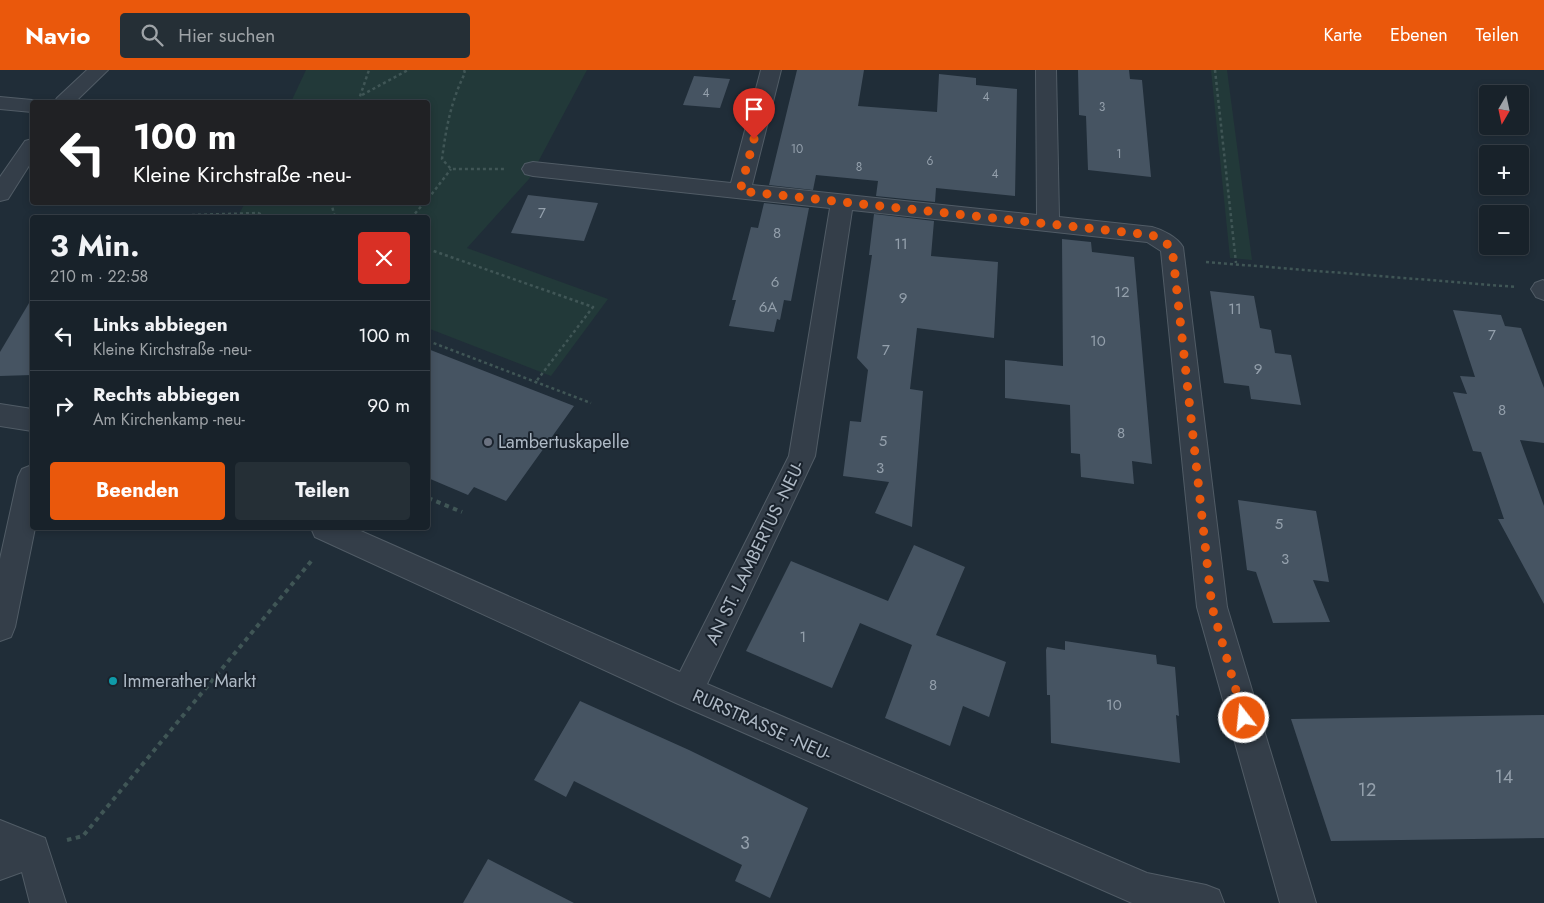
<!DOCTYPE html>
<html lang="de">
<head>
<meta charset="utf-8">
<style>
  :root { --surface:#18222a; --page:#252f36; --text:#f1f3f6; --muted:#9fa4a8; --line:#363f47; --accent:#ea580c }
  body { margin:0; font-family:Jost,sans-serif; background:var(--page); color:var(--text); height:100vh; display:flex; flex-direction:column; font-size:19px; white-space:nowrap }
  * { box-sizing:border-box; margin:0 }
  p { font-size:16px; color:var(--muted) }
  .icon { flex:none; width:28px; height:28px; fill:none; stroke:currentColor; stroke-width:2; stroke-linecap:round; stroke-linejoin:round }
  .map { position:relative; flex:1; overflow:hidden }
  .sheet { position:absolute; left:30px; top:145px; width:400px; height:315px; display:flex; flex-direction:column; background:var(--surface); border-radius:5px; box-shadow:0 2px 8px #0003,0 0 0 1px var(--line) }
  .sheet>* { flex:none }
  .top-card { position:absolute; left:30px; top:30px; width:400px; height:105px; border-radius:5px; box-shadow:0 2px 8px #0003,0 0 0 1px var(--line); background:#202124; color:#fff; overflow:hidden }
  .needle { width:32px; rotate:189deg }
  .buttons { position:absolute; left:1479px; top:15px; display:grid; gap:10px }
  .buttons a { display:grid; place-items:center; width:50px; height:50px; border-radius:5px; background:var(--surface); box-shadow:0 2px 8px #0003,0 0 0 1px var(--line); font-size:25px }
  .pin { position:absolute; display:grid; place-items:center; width:42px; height:42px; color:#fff; margin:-51px -21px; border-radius:50% 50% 50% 0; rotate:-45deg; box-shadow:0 0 5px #0007 }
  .pin .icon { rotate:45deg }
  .me { position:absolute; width:55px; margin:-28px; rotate:344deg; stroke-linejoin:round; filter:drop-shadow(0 0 4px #0008) }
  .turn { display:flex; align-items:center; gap:18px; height:105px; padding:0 20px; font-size:22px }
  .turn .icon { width:65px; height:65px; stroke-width:2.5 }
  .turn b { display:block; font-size:35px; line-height:42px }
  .round { display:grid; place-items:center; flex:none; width:52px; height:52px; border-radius:5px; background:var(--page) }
  .overview { display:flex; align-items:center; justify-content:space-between; height:85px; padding:0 20px }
  h1 { font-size:30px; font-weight:700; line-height:38px }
  .primary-button { display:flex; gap:10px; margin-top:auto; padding:10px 20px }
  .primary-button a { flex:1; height:58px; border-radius:5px; background:var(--accent); color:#fff; font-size:20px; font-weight:700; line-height:58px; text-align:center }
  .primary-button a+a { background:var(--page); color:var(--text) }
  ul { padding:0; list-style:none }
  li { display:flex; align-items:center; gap:15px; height:70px; padding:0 20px; border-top:1px solid var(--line) }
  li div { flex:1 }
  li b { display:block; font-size:19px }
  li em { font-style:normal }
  header { display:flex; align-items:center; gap:30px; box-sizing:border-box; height:70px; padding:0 25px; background:var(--accent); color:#fff }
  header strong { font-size:24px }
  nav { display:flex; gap:28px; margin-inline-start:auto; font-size:18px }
  .search { width:350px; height:45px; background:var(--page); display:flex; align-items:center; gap:12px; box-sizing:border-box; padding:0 18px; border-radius:5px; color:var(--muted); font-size:19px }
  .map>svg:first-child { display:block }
  .green { fill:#223939 }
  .building { fill:#465462 }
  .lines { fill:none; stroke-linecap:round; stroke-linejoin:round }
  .street-casing { stroke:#515c66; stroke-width:2 }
  .path-far1 { stroke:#405656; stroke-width:2.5; stroke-dasharray:3 3; stroke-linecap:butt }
  .path { stroke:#405656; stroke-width:4; stroke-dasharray:4.5 4.5; stroke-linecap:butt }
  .street { fill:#343e49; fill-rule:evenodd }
  .route { stroke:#ea580c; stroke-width:9; stroke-dasharray:0 16.2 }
  .worship-dot { fill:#6b7280; stroke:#1a232d; stroke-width:2 }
  .culture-dot { fill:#0f9aa8; stroke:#1a232d; stroke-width:2 }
  .labels { text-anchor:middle; stroke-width:4; stroke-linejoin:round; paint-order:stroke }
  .far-number-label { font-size:12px; fill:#94a0ac }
  .number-label { font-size:15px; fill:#94a0ac }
  .poi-label { font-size:18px; fill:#aeb9c5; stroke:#1a232d; text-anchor:start }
  .street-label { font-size:18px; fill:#aeb9c5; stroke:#1a232d }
  .near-number-label { font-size:18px; fill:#94a0ac }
</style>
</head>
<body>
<header>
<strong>Navio</strong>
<div class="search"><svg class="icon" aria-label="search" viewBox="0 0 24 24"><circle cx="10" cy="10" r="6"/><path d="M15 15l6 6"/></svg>Hier suchen</div>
<nav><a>Karte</a><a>Ebenen</a><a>Teilen</a></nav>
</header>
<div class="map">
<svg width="1544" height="833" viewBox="0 0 1544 833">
  <rect width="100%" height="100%" fill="#202d38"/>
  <g class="green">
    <polygon points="306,0 587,0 529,109 467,178 608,229 551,306 430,259 428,261 428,148 187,148 239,144 245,133 428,132 428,32 291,32"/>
    <polygon points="1211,0 1227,0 1252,190 1230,188"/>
  </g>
  <g class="building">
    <polygon points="797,0 864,0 858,36 937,42 939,4 976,8 976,15 1017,19 1015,126 936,118 935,132 876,126 878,111 816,105 813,120 769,115"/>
    <polygon points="1078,0 1129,0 1130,9 1142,10 1151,107 1088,100 1086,46 1079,45"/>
    <polygon points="694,6 730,9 720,38 683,35"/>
    <polygon points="528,125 598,133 584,171 511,163"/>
    <polygon points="764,133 809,138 791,231 784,230 780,250 777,249 774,262 729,256 736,230 732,230 751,157 758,158"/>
    <polygon points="874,144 934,151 931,186 998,192 994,268 917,258 910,319 923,321 912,457 875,443 889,412 843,406 850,351 861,352 868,300 857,288 872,185 869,185"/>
    <polygon points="1062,169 1091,172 1092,182 1134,187 1152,394 1132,391 1134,414 1081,407 1080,384 1071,383 1070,335 1005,328 1005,290 1063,296"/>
    <polygon points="1210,221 1254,226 1260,258 1271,260 1275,283 1291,285 1301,335 1251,329 1249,316 1224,313"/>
    <polygon points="32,228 32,305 0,306 0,282"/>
    <polygon points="1453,240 1501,245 1505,256 1521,258 1544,318 1544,373 1520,370 1544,436 1544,534 1498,449 1504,449 1481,382 1473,381 1453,322 1467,324 1460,306 1475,307"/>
    <polygon points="428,279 574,336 506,431 474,417 468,425 428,408"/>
    <polygon points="1238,430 1316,441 1329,512 1313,510 1330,552 1273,553 1256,502 1247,500"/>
    <polygon points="914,475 965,497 936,565 1006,592 989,647 963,636 950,676 885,648 912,575 860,553 832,618 746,581 791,491 888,531"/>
    <polygon points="1065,571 1156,585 1157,594 1175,597 1179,646 1176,645 1180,693 1051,673 1050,625 1047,625 1046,580 1047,577 1065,580"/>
    <polygon points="580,631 689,680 808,738 770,828 735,811 742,795 574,711 566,727 534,710"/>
    <polygon points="1544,645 1544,768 1331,771 1291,649"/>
    <polygon points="488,789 574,833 463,833"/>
  </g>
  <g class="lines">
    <g class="street-casing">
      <g id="street">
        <polygon points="87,0 108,0 75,32 54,32 57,28"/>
        <path d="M 761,0 L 781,0 L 752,115 L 1037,145 L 1036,0 L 1056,0 L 1059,147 L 1152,157 C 1163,160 1177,167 1183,177 L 1227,537 L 1316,833 L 1280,833 L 1197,537 L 1161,181 L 1147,172 L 852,140 L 815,386 L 707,614 L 1147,803 L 1206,815 L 1219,820 L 1224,833 L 1132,833 L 676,633 L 315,467 L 311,458 L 354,458 L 680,602 L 789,386 L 830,138 L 533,106 L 525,104 L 522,99 L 525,94 L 533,92 L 731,113 Z"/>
        <polygon points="0,27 32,30 40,32 32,32 32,42 0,39"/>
        <polygon points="32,69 32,91 8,129 0,131 0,107 25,71"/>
        <polygon points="1543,210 1544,211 1544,230 1536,227 1531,219 1535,213"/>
        <polygon points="0,334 32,339 32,361 0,356"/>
        <polygon points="32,395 32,458 35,458 15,557 11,567 0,571 0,489 18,407 22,399"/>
        <polygon points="0,750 45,768 66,833 30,833 22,802 0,810"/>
      </g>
    </g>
    <g class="path-far1">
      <path d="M 464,0 L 465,3 C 451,31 446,58 442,89 L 451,99 L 506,99"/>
      <polyline points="1215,0 1236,193"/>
      <polyline points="362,25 408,0"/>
      <polyline points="358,32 369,0"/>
      <polyline points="428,129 451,99"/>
      <polyline points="331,132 335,148"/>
      <polyline points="192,145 258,143 271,148"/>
      <polyline points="411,148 425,132"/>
      <polyline points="428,179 593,237 535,313"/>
      <polyline points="1206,192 1516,217"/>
      <polyline points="428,271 591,333"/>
    </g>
    <g class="path">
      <polyline points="428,428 462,442"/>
      <polyline points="67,770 83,766 313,489"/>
    </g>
    <use href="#street" class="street"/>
  </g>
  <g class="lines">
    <polyline class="route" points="754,69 740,121 1152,165 1172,177 1212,537 1244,648"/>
  </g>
  <circle class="worship-dot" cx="488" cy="372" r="5"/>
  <circle class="culture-dot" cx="113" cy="611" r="5"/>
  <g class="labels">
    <g class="far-number-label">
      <text x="706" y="27">4</text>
      <text x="986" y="31">4</text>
      <text x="1102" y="41">3</text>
      <text x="797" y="83">10</text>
      <text x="1119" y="88">1</text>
      <text x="930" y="95">6</text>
      <text x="859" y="101">8</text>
      <text x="995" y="108">4</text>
    </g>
    <g class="number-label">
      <text x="542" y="148">7</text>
      <text x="777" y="168">8</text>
      <text x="901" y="179">11</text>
      <text x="775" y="217">6</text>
      <text x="1122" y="227">12</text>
      <text x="903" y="233">9</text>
      <text x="768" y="242">6A</text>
      <text x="1235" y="244">11</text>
      <text x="1492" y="270">7</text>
      <text x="1098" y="276">10</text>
      <text x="886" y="285">7</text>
      <text x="1258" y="304">9</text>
      <text x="1502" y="345">8</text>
      <text x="1121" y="368">8</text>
      <text x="883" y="376">5</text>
      <text x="880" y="403">3</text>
      <text x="1279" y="459">5</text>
      <text x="1285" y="494">3</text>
      <text x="803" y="572">1</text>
      <text x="933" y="620">8</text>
      <text x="1114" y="640">10</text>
    </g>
    <g class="poi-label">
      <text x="498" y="378">Lambertuskapelle</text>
      <text x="123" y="617">Immerather Markt</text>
    </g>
    <g class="street-label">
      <text transform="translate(755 483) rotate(-64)" y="6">AN ST. LAMBERTUS -NEU-</text>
      <text transform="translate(762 655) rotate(24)" y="6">RURSTRASSE -NEU-</text>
    </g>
    <g class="near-number-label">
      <text x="1504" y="713">14</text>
      <text x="1367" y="726">12</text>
      <text x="745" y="779">3</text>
    </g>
  </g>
</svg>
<div class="buttons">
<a><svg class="needle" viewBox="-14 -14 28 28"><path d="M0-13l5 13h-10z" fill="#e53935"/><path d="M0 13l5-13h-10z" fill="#9fa4a8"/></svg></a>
<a>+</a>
<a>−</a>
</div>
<div class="pin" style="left:754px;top:69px;background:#d93025"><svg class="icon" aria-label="arrive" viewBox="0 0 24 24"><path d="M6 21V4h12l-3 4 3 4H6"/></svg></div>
<svg class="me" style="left:1244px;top:648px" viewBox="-20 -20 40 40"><circle r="17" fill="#ea580c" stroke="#fff" stroke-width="3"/><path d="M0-11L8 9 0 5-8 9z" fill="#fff"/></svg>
<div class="top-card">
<div class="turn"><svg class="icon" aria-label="left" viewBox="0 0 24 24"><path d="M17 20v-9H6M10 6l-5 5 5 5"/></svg><div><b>100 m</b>Kleine Kirchstraße -neu-</div></div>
</div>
<section class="sheet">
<div class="overview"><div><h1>3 Min.</h1><p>210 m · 22:58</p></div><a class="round" style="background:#d93025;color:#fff"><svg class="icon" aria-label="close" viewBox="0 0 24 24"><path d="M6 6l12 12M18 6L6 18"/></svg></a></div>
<ul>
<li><svg class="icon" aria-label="left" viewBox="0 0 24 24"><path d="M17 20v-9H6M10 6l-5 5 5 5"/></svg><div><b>Links abbiegen</b><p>Kleine Kirchstraße -neu-</p></div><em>100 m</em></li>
<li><svg class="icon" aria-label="right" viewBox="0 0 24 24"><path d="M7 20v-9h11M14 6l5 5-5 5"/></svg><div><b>Rechts abbiegen</b><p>Am Kirchenkamp -neu-</p></div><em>90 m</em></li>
</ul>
<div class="primary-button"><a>Beenden</a><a>Teilen</a></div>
</section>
</div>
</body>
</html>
